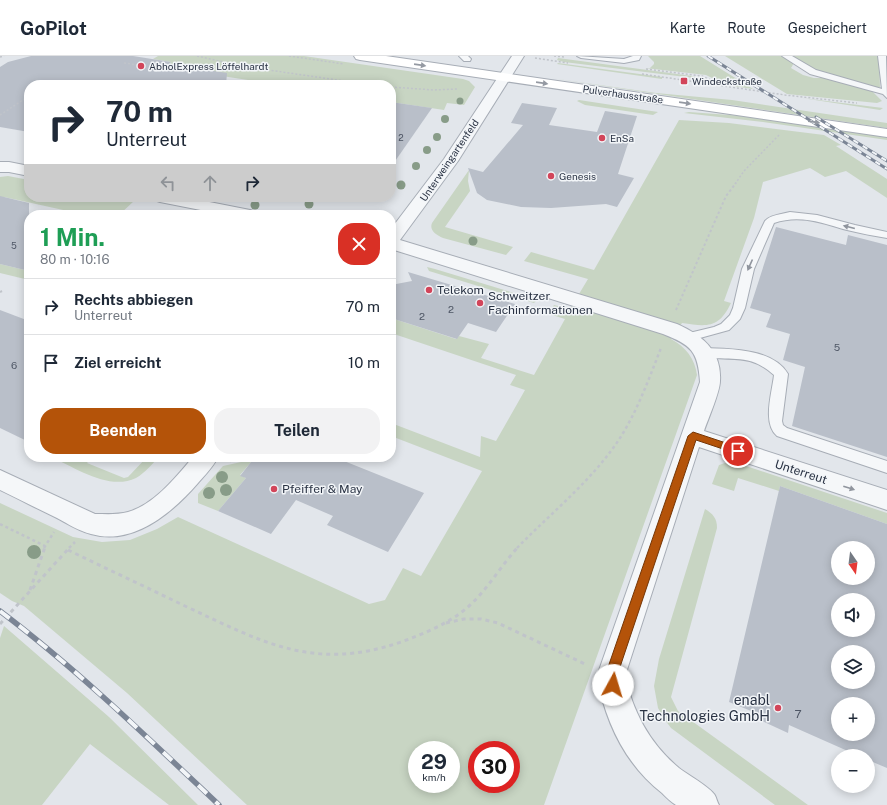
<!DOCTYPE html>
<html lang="de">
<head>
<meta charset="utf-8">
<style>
  :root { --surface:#fff; --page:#f2f2f3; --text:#1f2937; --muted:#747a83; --line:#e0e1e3; --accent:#b45309 }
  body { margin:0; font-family:"Public Sans",sans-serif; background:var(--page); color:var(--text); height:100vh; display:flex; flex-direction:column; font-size:15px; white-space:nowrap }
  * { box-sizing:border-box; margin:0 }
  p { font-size:13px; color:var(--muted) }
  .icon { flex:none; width:22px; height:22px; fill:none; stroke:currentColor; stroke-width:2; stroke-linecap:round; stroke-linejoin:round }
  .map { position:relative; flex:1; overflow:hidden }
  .sheet { position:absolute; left:24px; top:154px; width:372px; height:252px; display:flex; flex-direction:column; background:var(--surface); border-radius:16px; box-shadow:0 2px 10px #0003 }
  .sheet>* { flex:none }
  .top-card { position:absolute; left:24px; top:24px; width:372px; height:122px; border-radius:16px; box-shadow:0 2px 10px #0003; background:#fff; color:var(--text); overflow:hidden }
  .needle { width:26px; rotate:166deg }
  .tools { position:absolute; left:831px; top:485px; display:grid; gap:8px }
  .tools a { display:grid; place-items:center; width:44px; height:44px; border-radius:50%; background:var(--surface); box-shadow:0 2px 10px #0003; font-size:20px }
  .speed { position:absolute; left:408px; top:685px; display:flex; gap:8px; font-size:20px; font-weight:700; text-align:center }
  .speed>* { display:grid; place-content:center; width:52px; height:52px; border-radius:50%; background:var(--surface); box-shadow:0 2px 10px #0003; line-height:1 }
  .speed small { font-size:10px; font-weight:400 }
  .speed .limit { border:6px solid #d22; background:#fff; color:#111 }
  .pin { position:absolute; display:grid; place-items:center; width:34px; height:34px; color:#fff; margin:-17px; border:2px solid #fff; border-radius:50%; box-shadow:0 1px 4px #0007 }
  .me { position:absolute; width:44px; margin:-22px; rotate:6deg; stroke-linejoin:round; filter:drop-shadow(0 0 3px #0008) }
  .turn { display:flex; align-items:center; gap:14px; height:84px; padding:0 16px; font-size:18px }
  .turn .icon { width:52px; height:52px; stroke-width:2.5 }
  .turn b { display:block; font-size:28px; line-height:34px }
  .lanes { display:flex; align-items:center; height:38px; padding:0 16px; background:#0003; justify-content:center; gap:20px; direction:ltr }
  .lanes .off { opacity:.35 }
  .round { display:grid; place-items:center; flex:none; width:42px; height:42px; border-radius:16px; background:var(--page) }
  .summary { display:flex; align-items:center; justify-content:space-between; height:68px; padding:0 16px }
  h1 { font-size:24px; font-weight:700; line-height:30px; color:#1e9e55 }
  .button { display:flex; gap:8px; margin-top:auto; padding:8px 16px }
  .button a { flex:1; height:46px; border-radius:16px; background:var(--accent); color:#fff; font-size:16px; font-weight:700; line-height:46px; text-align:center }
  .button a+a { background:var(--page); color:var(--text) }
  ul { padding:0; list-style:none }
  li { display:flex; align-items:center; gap:12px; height:56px; padding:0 16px; border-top:1px solid var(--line) }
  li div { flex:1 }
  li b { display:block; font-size:15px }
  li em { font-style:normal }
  header { display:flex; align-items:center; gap:24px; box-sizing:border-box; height:56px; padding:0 20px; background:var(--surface); border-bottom:1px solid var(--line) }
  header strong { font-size:19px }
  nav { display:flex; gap:22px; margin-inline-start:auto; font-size:14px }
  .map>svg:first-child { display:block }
  .green { fill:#c8d5c3; fill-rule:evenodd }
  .building { fill:#b9bfc9; fill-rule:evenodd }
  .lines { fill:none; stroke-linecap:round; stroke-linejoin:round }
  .lane-casing { stroke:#a7adb6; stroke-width:2 }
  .street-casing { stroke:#a7adb6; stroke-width:2 }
  .secondary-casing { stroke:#a7adb6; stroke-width:2 }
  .path-far3 { stroke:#c0c4ca; stroke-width:1.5; stroke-dasharray:2 2; stroke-linecap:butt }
  .path-far2 { stroke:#c0c4ca; stroke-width:2; stroke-dasharray:2.5 2.5; stroke-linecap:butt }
  .path-far1 { stroke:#c0c4ca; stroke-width:2.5; stroke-dasharray:3 3; stroke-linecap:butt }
  .path { stroke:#c0c4ca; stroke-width:3; stroke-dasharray:4 4; stroke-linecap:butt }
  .lane { fill:#f5f7f9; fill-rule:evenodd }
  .street { fill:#f5f7f9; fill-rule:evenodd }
  .secondary { fill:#fff; fill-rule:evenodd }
  .rail-far1-casing { stroke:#7b8595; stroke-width:3 }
  .rail-casing { stroke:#7b8595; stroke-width:5.5 }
  .rail-far1 { stroke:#f2f5f8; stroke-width:2; stroke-dasharray:5.5; stroke-linecap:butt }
  .rail { stroke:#f2f5f8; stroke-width:4; stroke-dasharray:12; stroke-linecap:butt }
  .tree { fill:#889c88 }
  .oneway { fill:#9499a2 }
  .oneway2 { fill:#90959e }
  .route { fill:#b45309; stroke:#753606 }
  .poi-dot { fill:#d2455a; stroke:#f2f5f8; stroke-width:1.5 }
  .labels { text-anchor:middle; stroke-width:3; stroke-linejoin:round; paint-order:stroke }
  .far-number-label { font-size:9px; fill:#4e5665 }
  .far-poi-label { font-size:10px; fill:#2a3344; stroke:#f2f5f8; text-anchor:start }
  .far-street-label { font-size:10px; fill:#2a3344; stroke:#f2f5f8 }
  .number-label { font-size:10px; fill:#4e5665 }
  .poi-label { font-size:12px; fill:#2a3344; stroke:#f2f5f8; text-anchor:start }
  .street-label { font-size:12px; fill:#2a3344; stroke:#f2f5f8 }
  .near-number-label { font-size:12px; fill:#4e5665 }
  .near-poi-label { font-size:14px; fill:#2a3344; stroke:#f2f5f8; text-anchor:end }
</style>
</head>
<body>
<header>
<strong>GoPilot</strong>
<nav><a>Karte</a><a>Route</a><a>Gespeichert</a></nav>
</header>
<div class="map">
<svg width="887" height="749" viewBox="0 0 887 749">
  <rect width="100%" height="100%" fill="#e2e6eb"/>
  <g class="green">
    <polygon points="158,0 304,0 463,23 469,25 475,31 464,49 447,47 444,54 391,46 391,29 280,29 209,18 213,15 169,8 171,6 153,3"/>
    <polygon points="648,0 700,0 753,33 726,29 706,19 645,12 650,12 654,8 654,6"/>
    <polygon points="725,0 781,0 794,7 791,12 803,19 814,22 829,22 872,35 882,45 877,47 787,38"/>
    <polygon points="789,0 879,0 880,31 874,32 815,15"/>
    <polygon points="558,2 692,20 702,23 564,6 557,4"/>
    <polygon points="558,7 662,21 662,23 557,8"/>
    <polygon points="550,22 656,37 732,44 887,67 887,72"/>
    <polygon points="802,42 883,52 880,54"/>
    <polygon points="577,45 579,44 658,56 653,59 585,49"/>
    <polygon points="689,56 743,60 887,81 887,84 763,66 684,57"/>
    <path d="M 679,64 L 729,67 L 824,79 L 841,89 L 836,90 L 887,123 L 887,142 L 846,115 L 825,121 L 810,112 L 763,126 L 754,162 L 724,245 L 731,247 C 719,272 708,271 682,267 L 671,283 C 686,291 695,303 697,319 L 544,749 L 247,749 L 127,637 L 24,550 L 12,545 L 0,537 L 0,447 L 73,481 L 102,486 L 130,484 L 157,473 L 178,461 L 369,548 L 385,544 L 403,512 L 421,520 L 482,415 L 391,380 L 391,367 L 480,401 L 481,380 L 496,385 L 525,334 L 510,329 L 516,319 L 391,277 L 391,262 L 456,283 L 459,280 L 489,288 L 481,302 L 534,319 L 565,263 L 549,258 L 554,249 L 570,253 L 588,223 L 524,205 L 531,196 L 594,214 ZM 417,694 L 451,694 L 451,728 L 417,728 ZM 477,694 L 511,694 L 511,728 L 477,728 Z"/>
    <path d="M 469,114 L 468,125 L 470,135 L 445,171 L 513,191 L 506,199 L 443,182 C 436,179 429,174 432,167 Z"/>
    <polygon points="8,120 29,124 29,141 115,141 134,145 119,159 86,159 4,141 0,144 0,121"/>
    <polygon points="0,208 29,215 29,224 0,217"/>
    <polygon points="427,211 435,213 537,244 534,247 429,215"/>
    <path d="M 51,401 L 92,401 L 87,407 L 124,422 L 128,421 L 147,401 L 159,401 C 152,408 145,417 136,422 C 109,435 76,412 51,401 Z"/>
    <polygon points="250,404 252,405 240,419 246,422 218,455 198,447 198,438 223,410"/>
    <polygon points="731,405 887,457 887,468 780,430 779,435 738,422 734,435 712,428 719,409"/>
    <path d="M 705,453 C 713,458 717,462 717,472 L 671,641 L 678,655 L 808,749 L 775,749 L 671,672 L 665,664 L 658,652 L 654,630 L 659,603 Z"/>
    <polygon points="4,570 109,661 198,749 169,749 90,688 42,749 0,749 0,582"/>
  </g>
  <g class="building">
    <polygon points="31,0 133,0 171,6 169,8 227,17 226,29 29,29 29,76 0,71 0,11 8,6"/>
    <polygon points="391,46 432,52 391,111"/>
    <polygon points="522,47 557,52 549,69 597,76 605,55 637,60 618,118 634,122 617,151 606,148 551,152 521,151 487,144 477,137 468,112 483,116 523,69 511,67"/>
    <polygon points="0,140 29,147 29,215 0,208"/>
    <polygon points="776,171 846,189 848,179 887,189 887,401 792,370 805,311 783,304 790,278 766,271 771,258 750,252"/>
    <polygon points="408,216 515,248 496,276 468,267 457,283 391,262 391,229 412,225"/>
    <polygon points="0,254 29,265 29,386 0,372"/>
    <polygon points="255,401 334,401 424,437 388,496 327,469 333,460 296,444 271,478 218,455 246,422 240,420"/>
    <path d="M 780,430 L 887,468 L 887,712 L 868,704 L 868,700 L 859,700 L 789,669 L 788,677 L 760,664 L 761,659 L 729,646 ZM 838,492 L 868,492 L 868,522 L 838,522 ZM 838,544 L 868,544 L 868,574 L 838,574 ZM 838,596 L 868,596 L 868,626 L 838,626 ZM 838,648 L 868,648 L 868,678 L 838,678 Z"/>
  </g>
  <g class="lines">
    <g class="lane-casing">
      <g id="lane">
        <polygon points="459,0 468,0 471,3 470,5 464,5"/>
        <polygon points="577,0 624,3 633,0 641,0 639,4 624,7 581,2"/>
        <polygon points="782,0 792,0 816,14 882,33 878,0 886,0 887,42 883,38 810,18"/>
        <path d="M 790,156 L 817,159 L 855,169 L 887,176 L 887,182 C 874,180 860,177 847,174 C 822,167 800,158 774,167 L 754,213 L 745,252 L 740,263 L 729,274 L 689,285 L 685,284 L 683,281 L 685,278 L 714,271 L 721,268 L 730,259 L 733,252 L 742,213 L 765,165 C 770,159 782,158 790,156 Z"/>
        <path d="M 703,292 C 729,293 773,292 788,318 L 782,365 L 783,369 L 787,372 L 887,405 L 887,417 L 777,380 C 762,367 772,337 774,319 C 746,294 728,308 699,299 L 697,296 L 699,293 Z"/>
      </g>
    </g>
    <g class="street-casing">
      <g id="street">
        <path d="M 512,0 L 524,0 L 458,105 L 400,184 L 677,268 C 702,279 722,295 720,325 C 720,336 708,363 704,375 L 887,434 L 887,454 L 699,391 L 625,620 C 633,656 650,688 679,712 C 688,719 707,729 714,738 C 716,740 717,746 719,749 C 710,749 682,749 676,749 C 671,746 666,741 662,737 C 625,708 605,665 597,620 L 700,326 C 698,295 691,289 663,278 L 391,193 L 391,173 L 444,103 Z"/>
        <polygon points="0,106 9,106 29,110 29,120 9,116 0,116"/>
        <polygon points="152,141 184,141 250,154 256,156 258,159 226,159 160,146 154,144"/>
        <path d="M 193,401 L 218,401 C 213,411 205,419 198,427 C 172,457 133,490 91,478 C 79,475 68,468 57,462 C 38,453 19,443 0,434 L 0,414 L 95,458 C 106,458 117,459 128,456 C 155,448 176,421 193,401 Z"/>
      </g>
    </g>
    <g class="secondary-casing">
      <polygon id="secondary" points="354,0 386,0 887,73 887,81 360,4 356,3"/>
    </g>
    <g class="path-far3">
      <polyline points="197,0 241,10 372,29"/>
      <polyline points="289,0 344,8"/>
      <polyline points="554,0 564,1"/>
      <polyline points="0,1 4,0"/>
      <polyline points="535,2 568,7"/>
      <polyline points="124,7 138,9"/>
      <polyline points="646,13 702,20 719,28"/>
      <polyline points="642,18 785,39 857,47"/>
      <polyline points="391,31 434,34 457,33"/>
      <polyline points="0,59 29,40"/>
      <polyline points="735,128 744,115 780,78"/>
    </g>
    <g class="path-far2">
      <polyline points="0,236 2,235"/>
      <polyline points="676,254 726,140 736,127"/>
    </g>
    <g class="path-far1">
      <polyline points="230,405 245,401"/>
      <polyline points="0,468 45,490"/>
      <polyline points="44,492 54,476"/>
      <polyline points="69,492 75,486"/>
      <path d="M 517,492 C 550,458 588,428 616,388 C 636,359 648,325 661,292"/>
    </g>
    <g class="path">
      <path d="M 68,494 C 107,513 146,531 185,550 C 262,586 314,616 401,586 C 423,578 445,569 463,555 C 485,538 499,512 518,491"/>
      <polyline points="30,534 45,491"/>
      <polyline points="446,567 464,563 481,563 498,567 587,609"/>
      <polyline points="0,568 70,491"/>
    </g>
    <use href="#lane" class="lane"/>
    <use href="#street" class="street"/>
    <use href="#secondary" class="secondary"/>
    <g class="rail-far1-casing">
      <g id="rail-far1">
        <polyline points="708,0 887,113"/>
        <polyline points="816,61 887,105"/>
      </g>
    </g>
    <g class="rail-casing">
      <path id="rail" d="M 0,555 C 78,614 148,682 219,749"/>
    </g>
    <use href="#rail-far1" class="rail-far1"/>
    <use href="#rail" class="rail"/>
  </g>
  <g class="tree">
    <circle cx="460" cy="45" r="3.5"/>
    <circle cx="445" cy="63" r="4"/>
    <circle cx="437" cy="81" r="4"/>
    <circle cx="427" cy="94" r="4"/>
    <circle cx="416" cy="110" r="4"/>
    <circle cx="401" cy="129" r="4.5"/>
    <circle cx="309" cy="148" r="4.5"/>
    <circle cx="255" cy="149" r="4.5"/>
    <circle cx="473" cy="185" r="4.5"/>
    <circle cx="222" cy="421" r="6"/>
    <circle cx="226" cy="434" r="6"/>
    <circle cx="209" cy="437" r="6"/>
    <circle cx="34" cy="496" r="7"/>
  </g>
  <defs><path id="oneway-solid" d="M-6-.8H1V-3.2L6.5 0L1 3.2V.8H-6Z"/></defs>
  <g class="oneway">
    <use href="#oneway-solid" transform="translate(420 9) rotate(8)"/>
    <use href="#oneway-solid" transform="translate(542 27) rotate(8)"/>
    <use href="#oneway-solid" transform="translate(685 47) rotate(8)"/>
    <use href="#oneway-solid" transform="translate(814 66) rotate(8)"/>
  </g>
  <g class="oneway2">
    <use href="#oneway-solid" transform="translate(849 171) rotate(-166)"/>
    <use href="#oneway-solid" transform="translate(750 209) rotate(114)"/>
    <use href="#oneway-solid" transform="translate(849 432) rotate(18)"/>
  </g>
  <polygon class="route" points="693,376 741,392 742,395 738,398 696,384 617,620 619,629 617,633 613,635 609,633 605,620 688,380"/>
  <g class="poi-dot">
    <circle cx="141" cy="10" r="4"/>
    <rect x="680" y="21" width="8" height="8" rx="2"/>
    <circle cx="602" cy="82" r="4"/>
    <circle cx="551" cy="120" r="4"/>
    <circle cx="429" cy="234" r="4"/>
    <circle cx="480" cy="247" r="4"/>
    <circle cx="274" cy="433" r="4"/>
    <circle cx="778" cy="652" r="4"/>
  </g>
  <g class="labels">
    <g class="far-number-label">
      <text x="401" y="85">2</text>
      <text x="14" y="193">5</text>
    </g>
    <g class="far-poi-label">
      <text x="149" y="14">AbholExpress Löffelhardt</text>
      <text x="692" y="29">Windeckstraße</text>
      <text x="610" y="86">EnSa</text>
      <text x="559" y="124">Genesis</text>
    </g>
    <g class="far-street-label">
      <text transform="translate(623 38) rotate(8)" y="4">Pulverhausstraße</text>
      <text transform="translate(449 104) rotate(-56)" y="4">Unterweingartenfeld</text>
    </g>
    <g class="number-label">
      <text x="451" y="257">2</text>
      <text x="422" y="264">2</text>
      <text x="837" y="295">5</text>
      <text x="14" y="313">6</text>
    </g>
    <g class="poi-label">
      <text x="437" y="238">Telekom</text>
      <text x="488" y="244">Schweitzer<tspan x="488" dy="14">Fachinformationen</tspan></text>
      <text x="282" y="437">Pfeiffer &amp; May</text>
    </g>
    <g class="street-label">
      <text transform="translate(801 416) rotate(18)" y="4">Unterreut</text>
    </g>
    <g class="near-number-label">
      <text x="798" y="662">7</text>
    </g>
    <g class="near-poi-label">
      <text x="770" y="649">enabl<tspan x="770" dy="16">Technologies GmbH</tspan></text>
    </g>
  </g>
</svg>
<div class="tools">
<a><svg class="needle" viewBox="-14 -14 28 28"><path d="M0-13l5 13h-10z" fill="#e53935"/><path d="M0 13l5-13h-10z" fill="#747a83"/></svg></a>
<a><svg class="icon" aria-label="sound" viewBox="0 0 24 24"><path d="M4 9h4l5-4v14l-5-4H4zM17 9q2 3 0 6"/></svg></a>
<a><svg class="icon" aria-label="layers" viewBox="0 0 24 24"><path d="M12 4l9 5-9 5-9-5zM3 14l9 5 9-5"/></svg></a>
<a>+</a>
<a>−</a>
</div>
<div class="speed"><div>29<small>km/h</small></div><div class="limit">30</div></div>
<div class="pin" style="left:738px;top:395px;background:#d93025"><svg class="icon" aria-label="arrive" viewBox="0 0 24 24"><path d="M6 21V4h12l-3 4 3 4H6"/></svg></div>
<svg class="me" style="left:613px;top:629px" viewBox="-20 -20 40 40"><circle r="19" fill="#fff"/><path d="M0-13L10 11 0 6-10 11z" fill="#b45309"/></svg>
<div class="top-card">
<div class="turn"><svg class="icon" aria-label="right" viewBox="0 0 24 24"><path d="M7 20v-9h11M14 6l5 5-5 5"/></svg><div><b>70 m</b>Unterreut</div></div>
<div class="lanes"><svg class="icon off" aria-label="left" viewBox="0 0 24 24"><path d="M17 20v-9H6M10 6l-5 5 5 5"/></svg><svg class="icon off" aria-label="ahead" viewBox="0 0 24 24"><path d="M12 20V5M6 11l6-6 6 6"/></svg><svg class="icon" aria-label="right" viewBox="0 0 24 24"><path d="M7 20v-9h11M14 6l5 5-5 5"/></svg></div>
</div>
<section class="sheet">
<div class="summary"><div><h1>1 Min.</h1><p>80 m · 10:16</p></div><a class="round" style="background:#d93025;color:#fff"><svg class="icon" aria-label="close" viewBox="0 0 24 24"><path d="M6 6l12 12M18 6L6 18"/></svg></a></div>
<ul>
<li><svg class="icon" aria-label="right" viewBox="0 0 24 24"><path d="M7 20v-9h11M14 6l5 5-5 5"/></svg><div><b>Rechts abbiegen</b><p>Unterreut</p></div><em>70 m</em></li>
<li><svg class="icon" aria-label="arrive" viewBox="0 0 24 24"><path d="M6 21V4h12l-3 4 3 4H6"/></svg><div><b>Ziel erreicht</b></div><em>10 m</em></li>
</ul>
<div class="button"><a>Beenden</a><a>Teilen</a></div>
</section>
</div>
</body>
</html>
